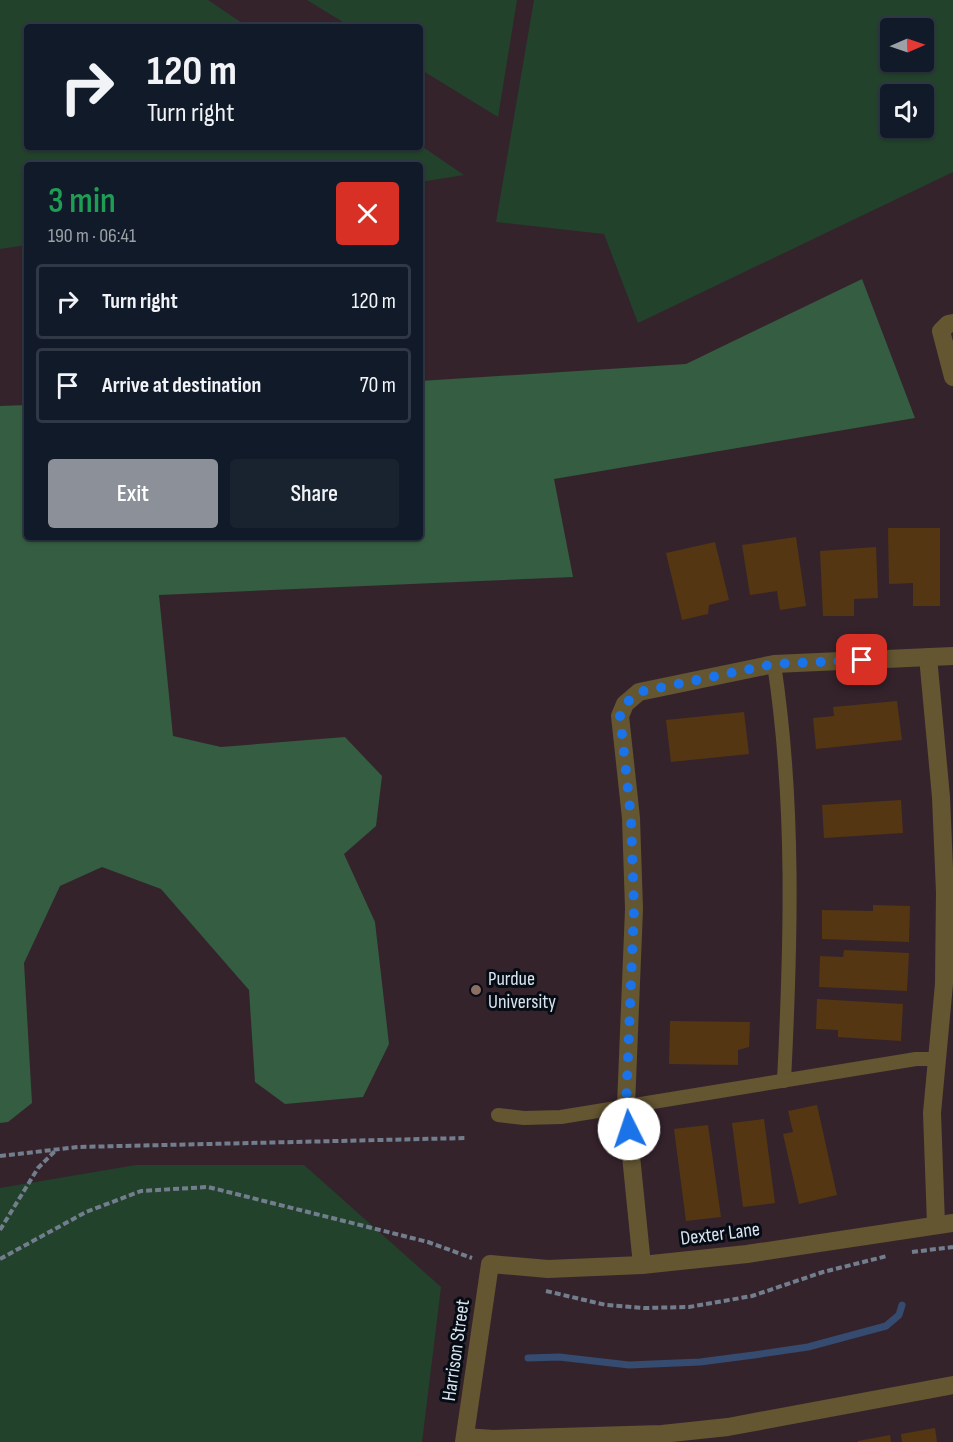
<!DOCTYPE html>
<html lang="en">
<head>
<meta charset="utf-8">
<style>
  :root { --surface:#101a28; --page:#192330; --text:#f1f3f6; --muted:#9ca1a8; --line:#303845; --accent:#8c9099 }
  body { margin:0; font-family:"Sofia Sans Condensed",sans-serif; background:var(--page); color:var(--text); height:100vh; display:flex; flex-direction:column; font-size:22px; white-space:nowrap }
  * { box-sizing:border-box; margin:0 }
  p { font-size:20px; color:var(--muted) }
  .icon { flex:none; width:33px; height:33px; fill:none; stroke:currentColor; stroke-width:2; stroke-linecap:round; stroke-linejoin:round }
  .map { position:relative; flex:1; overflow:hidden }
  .details { position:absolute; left:24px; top:162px; width:399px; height:378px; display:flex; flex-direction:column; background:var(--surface); border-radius:6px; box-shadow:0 2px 4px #0004,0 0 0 2px var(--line) }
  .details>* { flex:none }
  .hud { position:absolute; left:24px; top:24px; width:399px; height:126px; border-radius:6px; box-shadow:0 2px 4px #0004,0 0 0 2px var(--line); background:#101a28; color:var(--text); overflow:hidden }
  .needle { width:39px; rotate:88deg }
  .buttons { position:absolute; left:880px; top:18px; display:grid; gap:12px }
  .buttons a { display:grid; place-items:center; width:54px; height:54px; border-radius:6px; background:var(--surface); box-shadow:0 2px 4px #0004,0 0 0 2px var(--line); font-size:30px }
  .pin { position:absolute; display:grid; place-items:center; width:51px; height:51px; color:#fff; margin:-26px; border-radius:12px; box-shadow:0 3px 9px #0006 }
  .me { position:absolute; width:66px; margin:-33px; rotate:356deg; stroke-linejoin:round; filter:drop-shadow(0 0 4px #0008) }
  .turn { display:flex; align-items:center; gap:21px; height:126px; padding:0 24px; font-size:27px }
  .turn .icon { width:78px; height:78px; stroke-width:2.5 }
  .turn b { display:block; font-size:42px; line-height:51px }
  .round { display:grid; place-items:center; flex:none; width:63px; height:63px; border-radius:6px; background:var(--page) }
  .head { display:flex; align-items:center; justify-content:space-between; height:102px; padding:0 24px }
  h1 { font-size:36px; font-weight:600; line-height:45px; color:#1e9e55 }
  .action { display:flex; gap:12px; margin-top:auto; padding:12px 24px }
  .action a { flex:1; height:69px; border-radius:6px; background:var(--accent); color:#fff; font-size:24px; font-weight:600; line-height:69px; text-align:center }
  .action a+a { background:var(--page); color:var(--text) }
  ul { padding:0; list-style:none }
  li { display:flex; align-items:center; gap:18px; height:75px; margin:0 12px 9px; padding:0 12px; border:3px solid var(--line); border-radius:6px }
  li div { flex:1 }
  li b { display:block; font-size:22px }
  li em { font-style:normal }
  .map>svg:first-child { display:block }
  .education { fill:#35232c; fill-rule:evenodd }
  .green { fill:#22422c; fill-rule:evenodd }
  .forest { fill:#345d41 }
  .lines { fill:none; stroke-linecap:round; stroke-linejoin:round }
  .stream { stroke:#354b6f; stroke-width:7 }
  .building { fill:#543612 }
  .path { stroke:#727e8d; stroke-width:4; stroke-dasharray:6 3; stroke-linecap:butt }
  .lane { stroke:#645631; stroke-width:14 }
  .street { stroke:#645631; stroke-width:18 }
  .route { stroke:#1a73e8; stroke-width:10; stroke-dasharray:0 18 }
  .education-dot { fill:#8d6e63; stroke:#060c14; stroke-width:2 }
  .labels { text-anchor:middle; stroke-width:6; stroke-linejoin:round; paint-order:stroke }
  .poi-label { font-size:20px; fill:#dae4f0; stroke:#060c14; text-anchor:start }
  .street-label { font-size:20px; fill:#dae4f0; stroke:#060c14 }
</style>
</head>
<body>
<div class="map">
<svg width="953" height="1442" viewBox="0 0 953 1442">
  <rect width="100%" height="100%" fill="#152335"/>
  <path class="education" d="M 0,0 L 953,0 L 953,1442 L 0,1442 ZM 27,27 L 420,27 L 420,147 L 27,147 ZM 891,28 L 924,28 L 924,62 L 891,62 ZM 891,94 L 924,94 L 924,128 L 891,128 ZM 27,165 L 420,165 L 420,537 L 27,537 Z"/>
  <g class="green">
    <polygon points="0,0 208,0 248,27 27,27 27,147 420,147 420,145 464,175 420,182 420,165 27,165 27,245 0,249"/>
    <polygon points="307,0 517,0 498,117 420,69 420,27 351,27"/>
    <path d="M 534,0 L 953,0 L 953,172 L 638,323 L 604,234 L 496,222 ZM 924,28 L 924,62 L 891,62 L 891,28 ZM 891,94 L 924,94 L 924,128 L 891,128 Z"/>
    <polygon points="136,1165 304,1165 441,1287 422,1442 0,1442 0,1188"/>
  </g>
  <polygon class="forest" points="862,279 915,418 554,479 573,577 159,595 173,736 221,747 345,737 382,776 376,826 344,854 375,922 389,1044 363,1097 285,1104 255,1082 249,990 161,889 102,867 60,886 24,963 32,1103 8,1122 0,1123 0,406 27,405 27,537 420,537 420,381 686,364"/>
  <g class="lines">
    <polyline class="stream" points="528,1358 559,1357 629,1365 700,1362 754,1355 808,1347 886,1326 899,1315 902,1305"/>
  </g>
  <g class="building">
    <polygon points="888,528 940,528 940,606 913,606 913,583 889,584"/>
    <polygon points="796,537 806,606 780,610 777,591 750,595 742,545"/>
    <polygon points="715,542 729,600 709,605 708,614 682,620 666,553"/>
    <polygon points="876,547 878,598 854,599 854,616 823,616 820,551"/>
    <polygon points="897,701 902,740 816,749 813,718 834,716 833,707"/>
    <polygon points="744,712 749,754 671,762 666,720"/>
    <polygon points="901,800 903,833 824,838 822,805"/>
    <polygon points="873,905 910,906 909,942 822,939 822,910 873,911"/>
    <polygon points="844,950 909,953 907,991 819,987 820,956 843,957"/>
    <polygon points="817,999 903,1004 901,1041 838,1037 838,1030 816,1029"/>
    <polygon points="670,1021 750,1022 749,1047 738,1050 738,1065 669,1064"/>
    <polygon points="817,1105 837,1195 799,1204 783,1134 793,1132 788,1111"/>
    <polygon points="764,1119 775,1203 743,1207 732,1123"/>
    <polygon points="708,1125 721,1217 686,1221 674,1129"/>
    <polygon points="935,1428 937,1442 902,1442 901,1434"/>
    <polygon points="890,1435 891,1442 858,1442 858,1441"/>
  </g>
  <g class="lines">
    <g class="path">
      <polyline points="0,1156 78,1147 466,1138"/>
      <polyline points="0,1230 38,1168 56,1150"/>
      <polyline points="912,1252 953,1247"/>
      <polyline points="0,1259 86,1212 141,1191 208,1187 428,1242 472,1258"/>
      <polyline points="546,1291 606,1305 644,1308 689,1307 752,1296 823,1272 887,1256"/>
    </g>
    <g class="lane">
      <path d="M 774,664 C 795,802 791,942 784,1081"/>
      <polyline points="498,1115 524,1118 561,1117 916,1059 937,1059"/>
    </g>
    <g class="street">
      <polyline points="953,323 948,324 941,331 953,377"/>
      <polyline points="928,657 941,797 945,892 944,984 932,1113 936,1224"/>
      <polyline points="642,1265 626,1106 634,909 631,818 620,716 625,704 639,692 774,664 953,656"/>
      <polyline points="465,1437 493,1439 662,1434 728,1427 953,1385"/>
      <polyline points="464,1442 490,1264 548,1269 642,1265 747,1254 953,1223"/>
    </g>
  </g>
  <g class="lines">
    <polyline class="route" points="629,1129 626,1106 634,909 631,818 620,716 625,704 639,692 774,664 862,660"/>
  </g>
  <circle class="education-dot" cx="476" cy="990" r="6"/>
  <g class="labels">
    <g class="poi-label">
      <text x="488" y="985">Purdue<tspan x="488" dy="23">University</tspan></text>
    </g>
    <g class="street-label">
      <text transform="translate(720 1233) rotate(-7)" y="7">Dexter Lane</text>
      <text transform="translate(455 1350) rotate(-82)" y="7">Harrison Street</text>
    </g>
  </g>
</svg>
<div class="buttons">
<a><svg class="needle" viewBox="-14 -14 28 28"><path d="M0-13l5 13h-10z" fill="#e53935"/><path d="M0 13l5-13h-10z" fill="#9ca1a8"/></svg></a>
<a><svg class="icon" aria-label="sound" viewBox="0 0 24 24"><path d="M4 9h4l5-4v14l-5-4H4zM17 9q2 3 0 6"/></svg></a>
</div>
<div class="pin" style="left:862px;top:660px;background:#d93025"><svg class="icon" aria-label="arrive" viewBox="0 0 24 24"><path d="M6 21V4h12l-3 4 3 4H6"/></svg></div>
<svg class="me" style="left:629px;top:1129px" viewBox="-20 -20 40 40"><circle r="19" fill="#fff"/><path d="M0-13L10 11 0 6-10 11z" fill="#1a73e8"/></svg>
<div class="hud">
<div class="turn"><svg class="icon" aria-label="right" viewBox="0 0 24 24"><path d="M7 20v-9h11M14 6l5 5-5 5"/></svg><div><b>120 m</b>Turn right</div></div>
</div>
<section class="details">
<div class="head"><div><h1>3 min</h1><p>190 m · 06:41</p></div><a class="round" style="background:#d93025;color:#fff"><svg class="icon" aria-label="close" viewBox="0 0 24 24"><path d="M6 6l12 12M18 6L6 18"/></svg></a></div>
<ul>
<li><svg class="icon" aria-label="right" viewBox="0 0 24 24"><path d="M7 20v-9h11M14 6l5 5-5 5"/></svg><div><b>Turn right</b></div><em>120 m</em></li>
<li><svg class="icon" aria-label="arrive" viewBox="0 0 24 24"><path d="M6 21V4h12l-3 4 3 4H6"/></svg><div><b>Arrive at destination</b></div><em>70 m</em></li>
</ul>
<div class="action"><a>Exit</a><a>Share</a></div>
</section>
</div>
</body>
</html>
